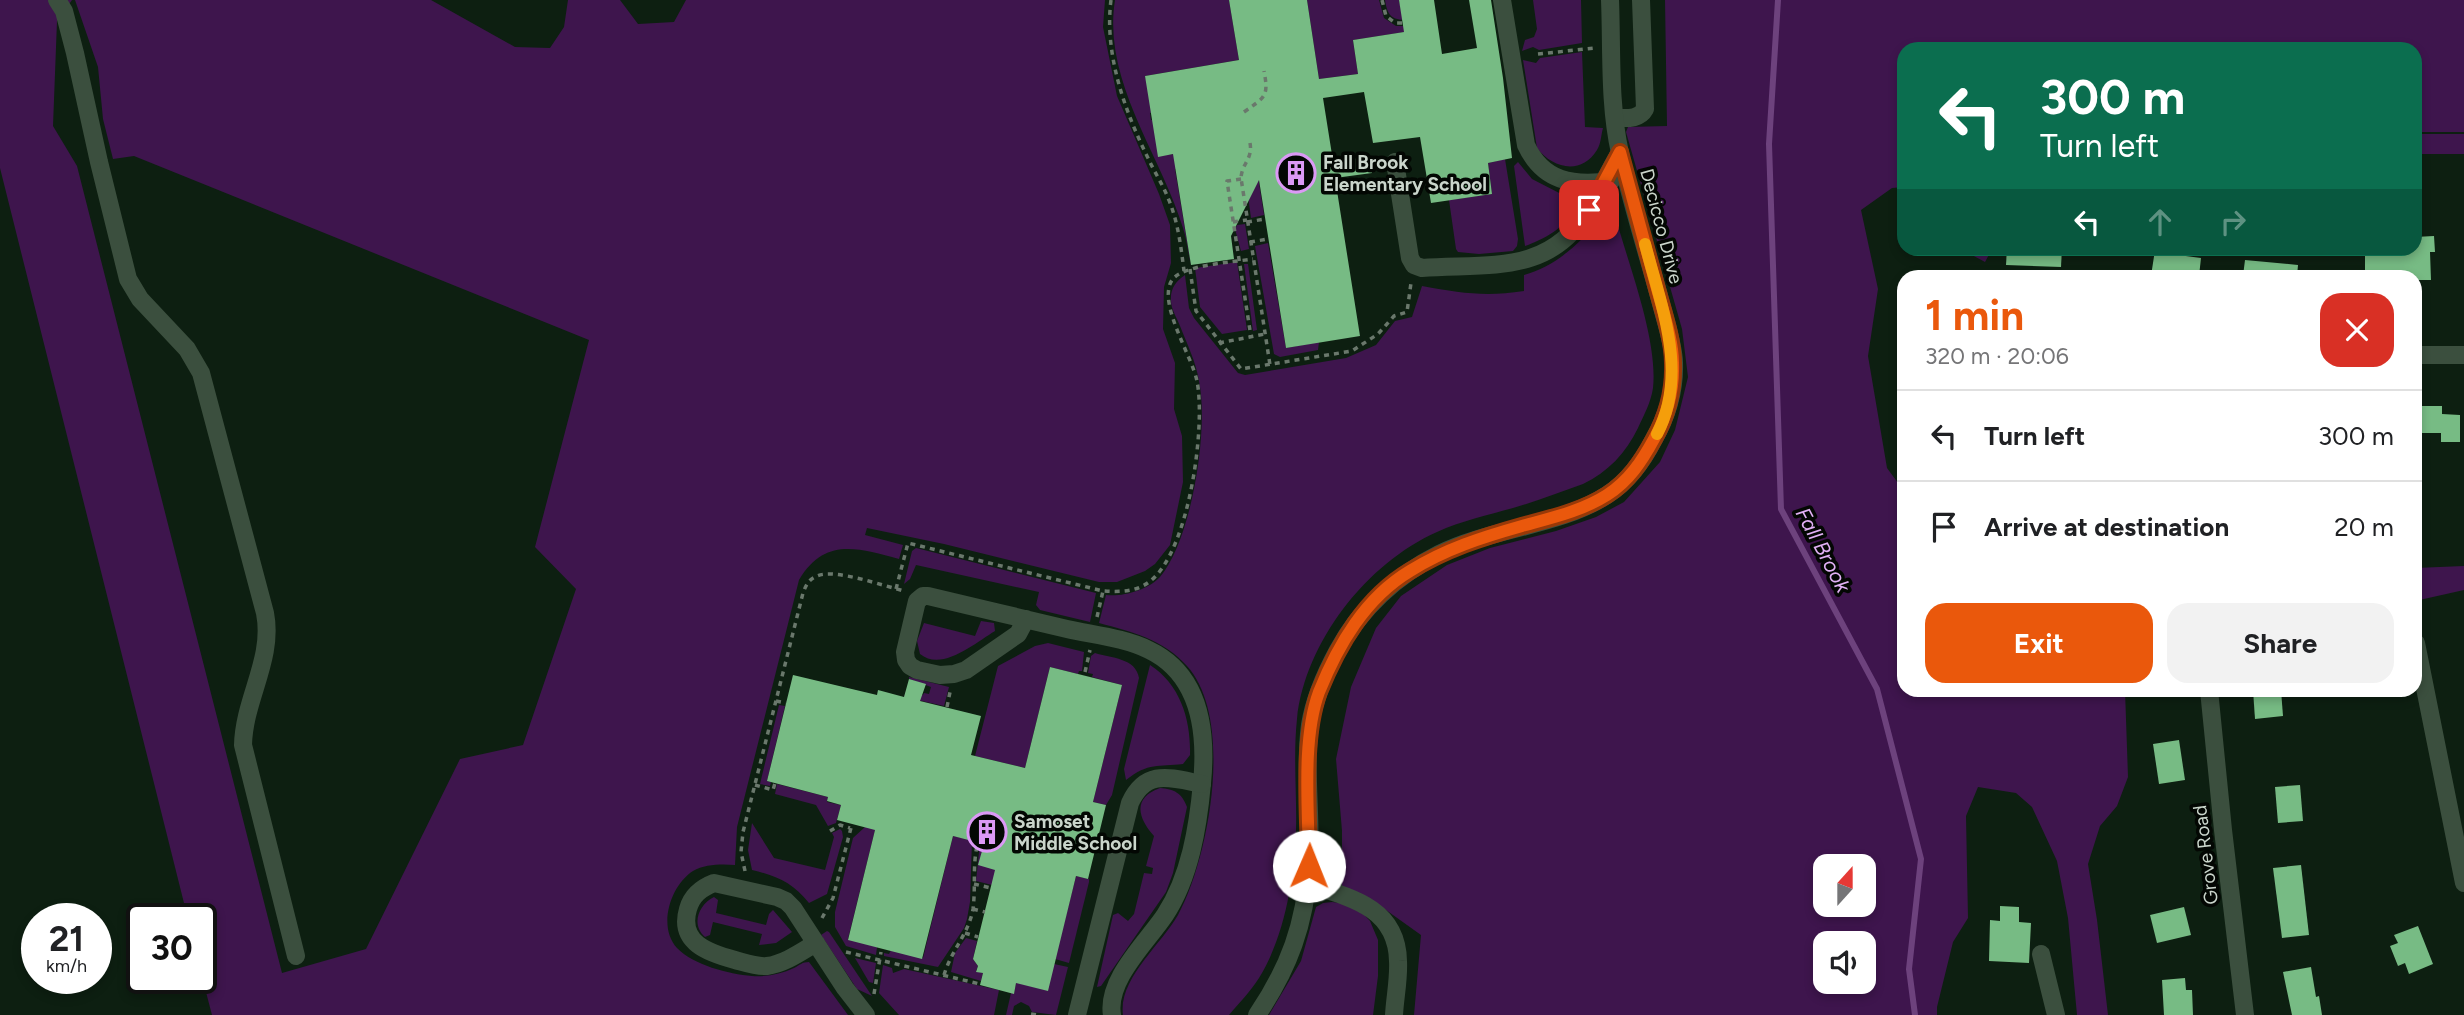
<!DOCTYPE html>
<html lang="en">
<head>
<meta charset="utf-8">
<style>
  :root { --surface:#fff; --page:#f2f2f2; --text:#202124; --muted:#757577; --line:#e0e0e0; --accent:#ea580c }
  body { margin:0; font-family:Figtree,sans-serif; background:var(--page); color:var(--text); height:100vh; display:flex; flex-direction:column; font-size:26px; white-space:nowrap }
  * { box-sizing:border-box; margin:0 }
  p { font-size:23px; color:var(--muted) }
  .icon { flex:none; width:38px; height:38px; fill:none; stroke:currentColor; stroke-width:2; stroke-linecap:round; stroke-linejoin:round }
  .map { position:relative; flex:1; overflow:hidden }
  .sheet { position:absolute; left:1897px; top:270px; width:525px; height:427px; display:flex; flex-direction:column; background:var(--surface); border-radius:21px; box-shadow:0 4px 10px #0003 }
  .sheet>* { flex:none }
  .hud { position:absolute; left:1897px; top:42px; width:525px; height:214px; border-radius:21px; box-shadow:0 4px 10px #0003; background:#0b6e4f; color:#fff; overflow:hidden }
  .needle { width:46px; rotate:21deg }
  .controls { position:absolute; left:1813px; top:854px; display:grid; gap:14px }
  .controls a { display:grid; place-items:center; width:63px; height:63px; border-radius:14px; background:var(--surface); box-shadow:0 4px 10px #0003; font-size:35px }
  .speed { position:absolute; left:21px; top:903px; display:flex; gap:14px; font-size:35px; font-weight:700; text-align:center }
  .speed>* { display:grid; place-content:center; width:91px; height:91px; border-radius:50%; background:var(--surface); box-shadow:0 4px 10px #0003; line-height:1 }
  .speed small { font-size:18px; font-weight:400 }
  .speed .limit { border:4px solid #111; border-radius:10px; background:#fff; color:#111 }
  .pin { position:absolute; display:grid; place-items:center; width:60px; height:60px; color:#fff; margin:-30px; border-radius:14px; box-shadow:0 4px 10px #0006 }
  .me { position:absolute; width:77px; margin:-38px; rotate:1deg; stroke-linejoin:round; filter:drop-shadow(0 0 5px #0008) }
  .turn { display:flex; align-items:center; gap:24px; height:147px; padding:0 28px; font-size:32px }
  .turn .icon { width:91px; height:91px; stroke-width:2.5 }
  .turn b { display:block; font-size:49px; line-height:60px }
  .lanes { display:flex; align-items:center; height:66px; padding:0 28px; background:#0003; justify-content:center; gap:35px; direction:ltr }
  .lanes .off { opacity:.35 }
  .round { display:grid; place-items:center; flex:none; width:74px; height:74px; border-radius:21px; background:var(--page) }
  .summary { display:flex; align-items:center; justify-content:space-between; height:119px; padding:0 28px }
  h1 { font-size:42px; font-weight:700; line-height:52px; color:var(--accent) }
  .cta { display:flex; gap:14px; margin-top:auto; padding:14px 28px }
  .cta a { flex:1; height:80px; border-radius:21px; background:var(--accent); color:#fff; font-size:28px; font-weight:700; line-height:80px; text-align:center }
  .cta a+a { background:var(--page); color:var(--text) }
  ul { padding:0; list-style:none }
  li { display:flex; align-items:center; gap:21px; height:91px; padding:0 28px; border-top:2px solid var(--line) }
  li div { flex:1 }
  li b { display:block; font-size:26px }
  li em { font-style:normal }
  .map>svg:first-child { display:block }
  .green { fill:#3e154d; fill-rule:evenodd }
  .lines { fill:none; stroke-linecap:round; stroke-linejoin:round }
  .stream { stroke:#6d427d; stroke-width:6 }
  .building { fill:#77bb84 }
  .path { stroke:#6a786c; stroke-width:3.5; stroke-dasharray:5 5; stroke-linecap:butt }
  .minor { stroke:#3b4f3e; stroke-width:18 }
  .route-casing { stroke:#983908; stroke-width:18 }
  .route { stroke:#ea580c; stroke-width:12 }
  .slow { stroke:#f59e0b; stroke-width:12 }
  .labels { text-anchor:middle; stroke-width:7; stroke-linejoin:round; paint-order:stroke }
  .poi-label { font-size:19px; font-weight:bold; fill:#cad5cb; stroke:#030703; text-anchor:start }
  .street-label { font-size:19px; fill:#cad5cb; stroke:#030703 }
  .water-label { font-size:21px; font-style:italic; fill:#e1b0f5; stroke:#030703 }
</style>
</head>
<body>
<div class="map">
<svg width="2464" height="1015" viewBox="0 0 2464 1015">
  <rect width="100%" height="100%" fill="#0d1f11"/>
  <g class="green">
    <path d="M 0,0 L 72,0 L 57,21 L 53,126 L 77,166 L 282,973 L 366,949 L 460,759 L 523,745 L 576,589 L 535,547 L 589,340 L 134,156 L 113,159 L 103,119 L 98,67 L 75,0 L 431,0 L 515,47 L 550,48 L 564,27 L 568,0 L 620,0 L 638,24 L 674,22 L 686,0 L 1105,0 L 1103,27 L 1117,96 L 1159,194 L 1170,225 L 1171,263 L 1164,287 L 1163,329 L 1175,363 L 1174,409 L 1182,436 L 1183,482 L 1170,545 L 1155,564 L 1145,571 L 1117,582 L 1099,582 L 944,544 L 867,528 L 865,535 L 903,545 L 899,559 C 857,548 825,537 799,580 L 737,827 L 735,865 C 722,864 705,864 693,871 C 671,885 657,926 677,948 C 693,965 729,974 752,976 C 767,977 781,974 794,968 C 800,965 802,962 809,962 L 848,1015 L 212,1015 L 201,973 L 201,919 L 188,919 L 0,168 Z"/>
    <path d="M 1115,0 L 1229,0 L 1239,60 L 1145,76 L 1155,112 L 1150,113 L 1151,120 L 1156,120 L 1158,156 L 1213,149 L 1215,161 L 1175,169 L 1191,265 C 1188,253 1187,240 1183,228 C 1161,155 1102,81 1115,0 Z"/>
    <polygon points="1307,0 1379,0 1384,18 1396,26 1404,26 1405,32 1353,40 1358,74 1319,79"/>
    <path d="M 1385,0 L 1399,0 L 1403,20 C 1389,19 1387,12 1385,0 Z"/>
    <polygon points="1533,0 1581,0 1582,43 1539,50 1533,47 1522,51 1525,40 1534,37 1537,29"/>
    <path d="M 1665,0 L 2464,0 L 2464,132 L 2415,132 L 2415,49 L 1904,49 L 1904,187 L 1892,188 L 1861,210 L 1878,289 L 1868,356 L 1887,468 L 1904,491 L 1904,690 L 2125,690 L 2128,777 L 2117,806 L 2100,826 L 2088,864 L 2097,920 L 2108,1015 L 2077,1015 L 2068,918 L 2057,861 L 2032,807 L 2016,793 L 1978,787 L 1966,816 L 1968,918 L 1953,942 L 1937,1007 L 1937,1015 L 1414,1015 L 1421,935 L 1379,905 L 1342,887 L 1342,831 L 1336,759 L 1351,687 L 1376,628 L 1401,596 L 1447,565 L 1490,548 L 1556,531 L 1596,517 L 1624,502 L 1660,462 L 1675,430 L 1688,377 L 1682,329 L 1626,132 L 1628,127 L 1667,126 ZM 1825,866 L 1864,866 L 1864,905 L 1825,905 ZM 1825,943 L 1864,943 L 1864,982 L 1825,982 Z"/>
    <path d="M 1582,52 L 1585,127 L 1603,128 C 1601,135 1601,144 1597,150 C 1581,176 1552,168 1537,148 L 1523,60 L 1536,63 L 1540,58 Z"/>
    <rect x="2415" y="134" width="49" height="20"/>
    <polygon points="1255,157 1264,215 1251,218 1246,181"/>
    <polygon points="1505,159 1518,239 1517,246 1513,251 1479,254 1458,252 1456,249 1449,200 1492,194 1488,163"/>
    <path d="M 1518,162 L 1532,179 L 1567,197 C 1581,222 1544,239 1525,246 L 1514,166 Z"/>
    <path d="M 1601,217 L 1617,222 C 1630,269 1658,341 1653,388 C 1651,402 1644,415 1638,428 C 1626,453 1608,472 1583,484 C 1560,492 1537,501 1513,508 C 1488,515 1461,521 1437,532 C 1367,563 1305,642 1297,719 C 1293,756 1297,793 1296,830 C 1294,879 1285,936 1259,978 C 1251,991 1239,1003 1229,1015 L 1123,1015 C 1118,979 1161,945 1178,915 C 1209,858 1235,719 1187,666 C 1163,639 1132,632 1099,623 L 1106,595 C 1123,597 1148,590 1160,577 C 1192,539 1209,429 1199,381 C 1196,362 1187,344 1180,326 C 1177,318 1171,309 1171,301 C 1170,289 1176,281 1185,275 L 1189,308 L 1194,318 L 1238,373 L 1245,375 L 1346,358 L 1376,345 L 1395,321 L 1412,317 L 1422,286 C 1461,293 1485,297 1524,291 L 1524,275 C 1556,266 1581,243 1601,217 Z"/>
    <polygon points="1245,224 1249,249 1241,251 1235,229 1237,225"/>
    <polygon points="1268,243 1286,348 1319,342 1318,350 1280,357 1274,354 1255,246"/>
    <polygon points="1971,249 1971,248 1992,249 1985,262 1972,255"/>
    <polygon points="1237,262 1247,330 1222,334 1200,307 1195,268"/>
    <polygon points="1244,264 1248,264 1257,330 1253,331"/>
    <polygon points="916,548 1096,593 1090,622 1040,610 1036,605 1039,592 916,565 910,579 904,584 912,551"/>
    <polygon points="2464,566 2464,590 2415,601 2415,568"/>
    <path d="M 981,621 L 994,623 L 995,631 C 975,643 942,672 920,654 L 917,641 L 924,623 L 975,636 Z"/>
    <polygon points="1048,643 1084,652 1082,671 1079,671 1078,674 1050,667 1025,768 975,756 998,666 1035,646"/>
    <path d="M 1095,653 C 1111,658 1136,658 1139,678 L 1112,795 L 1106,805 L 1093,802 L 1122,685 L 1092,677 L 1093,674 L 1088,673 L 1091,656 Z"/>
    <path d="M 1150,665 C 1181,685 1191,721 1190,755 L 1183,764 C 1158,767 1149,762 1126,780 L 1124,769 Z"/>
    <polygon points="909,677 949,687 944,706 904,697 906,691 923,695 924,693 929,694 931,687 909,679"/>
    <polygon points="779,705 785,706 767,781 771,782 770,786 760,784"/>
    <polygon points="777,784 828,797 827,802 841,805 836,823 828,826 816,805 775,794"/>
    <path d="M 1160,788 C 1174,789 1182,793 1187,807 L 1173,873 L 1166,892 L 1101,986 L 1097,987 L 1113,915 L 1118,913 L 1128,921 L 1134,914 L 1144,873 L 1152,874 L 1153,868 L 1146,866 L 1154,836 C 1138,818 1132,798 1160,788 Z"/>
    <polygon points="869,812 879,814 848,939 877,947 876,955 846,946 835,927 835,912 853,838 865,827"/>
    <path d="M 752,823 L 774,858 L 825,870 L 834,837 L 832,833 L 840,829 L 842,831 L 843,837 L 827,894 L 809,903 C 793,883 777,876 752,870 L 748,850 Z"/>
    <polygon points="953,836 972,840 970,902 967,919 964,928 938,967 884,956 884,953 889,954 891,950 923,958"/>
    <polygon points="980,843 1005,849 992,885 976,881"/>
    <polygon points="1076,876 1089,879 1089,882 1069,963 1055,959"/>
    <path d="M 714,897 L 718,900 L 716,913 L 766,925 L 769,914 L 773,910 L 792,932 L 776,943 L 759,945 L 762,934 L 713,922 L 710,935 L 705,937 C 691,925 698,905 714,897 Z"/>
    <polygon points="1332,902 1355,905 1370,921 1378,940 1378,976 1373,1015 1269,1015 1301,961 1316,907 1323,903"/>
    <polygon points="827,931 829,932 872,996 857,989 821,935"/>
    <polygon points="966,938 977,941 973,959 978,966 976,971 983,973 981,981 951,972 955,953"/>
    <polygon points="855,958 876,963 873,983 869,982"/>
    <polygon points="1054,964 1068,967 1056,1015 1032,1012 1029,1006 1021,1002 1014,1006 1012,1015 1006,1015 1011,993 1014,993 1016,983"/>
    <polygon points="883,965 892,968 893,973 904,969 999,990 994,1015 899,1015 879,993"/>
  </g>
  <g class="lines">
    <polyline class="stream" points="1778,0 1769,144 1781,509 1877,689 1921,859 1909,969 1915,1015"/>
  </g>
  <g class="building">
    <polygon points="1229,0 1307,0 1319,79 1358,74 1353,40 1404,32 1399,0 1434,0 1442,54 1477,48 1469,0 1491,0 1503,78 1512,158 1488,163 1492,194 1431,203 1420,137 1373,143 1364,92 1323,98 1333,161 1370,157 1372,173 1335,178 1360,336 1286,348 1259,180 1231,236 1234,259 1191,265 1173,154 1158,157 1145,76 1239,60"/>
    <polygon points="2434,236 2435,252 2430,252 2431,280 2415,280 2415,276 2365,276 2365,253 2394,252 2394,248 2415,248 2415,237"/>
    <polygon points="2007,248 2062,248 2061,267 2006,265"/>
    <polygon points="2163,248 2179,248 2178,255 2201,258 2199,276 2151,276 2155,250 2163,251"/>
    <polygon points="2245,260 2298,265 2297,276 2243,276"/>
    <polygon points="2415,406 2442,406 2442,414 2460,415 2460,442 2441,442 2441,433 2415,433"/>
    <polygon points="1050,667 1122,685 1093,802 1106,805 1088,879 1076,876 1048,991 1016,983 1014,994 980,985 983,973 976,972 978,966 973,959 995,870 978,865 984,844 953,836 922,959 848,940 875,830 837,820 841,805 827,801 828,797 767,781 793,675 877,695 878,690 904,697 909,679 926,684 920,701 981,716 971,755 1025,768"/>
    <polygon points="2253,690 2281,690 2283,716 2255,719"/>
    <polygon points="2179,740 2185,780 2159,784 2153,744"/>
    <polygon points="2300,785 2303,821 2278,823 2275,787"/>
    <polygon points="2301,865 2309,935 2282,938 2273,868"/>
    <polygon points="2000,906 2019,907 2019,922 2031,923 2029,963 1989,961 1990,920 2000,921"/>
    <polygon points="2184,907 2191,935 2157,943 2150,915"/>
    <polygon points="2418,926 2433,964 2409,974 2405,963 2398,966 2390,946 2398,943 2394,935"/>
    <polygon points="2311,967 2316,997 2319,996 2322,1015 2292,1015 2283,972"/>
    <polygon points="2185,978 2186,990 2192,990 2193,1015 2164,1015 2162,980"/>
  </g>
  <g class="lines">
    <g class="path">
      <path d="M 1111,0 C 1104,54 1125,112 1149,160 C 1155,173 1163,185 1168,198 C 1178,221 1181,247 1184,271"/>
      <polyline points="1382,0 1386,16 1395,23 1403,23"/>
      <polyline points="1538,54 1595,48"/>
      <path d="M 1244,112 C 1265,97 1269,97 1264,71"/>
      <path d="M 1250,143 C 1253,159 1242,163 1241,178 L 1270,365"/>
      <polyline points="1241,179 1227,181 1251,337"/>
      <polyline points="1233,222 1247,220"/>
      <polyline points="1247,222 1265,219"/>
      <polyline points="1250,242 1268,239"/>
      <polyline points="1190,269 1196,311 1241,369 1352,351 1378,334 1394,316 1407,312 1411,283"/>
      <polyline points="1219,343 1265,334"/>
      <path d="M 896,589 L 908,543 L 1103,591 C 1119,592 1136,592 1149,582 C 1189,553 1206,427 1197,381 C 1192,356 1157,303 1172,280 C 1182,265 1234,262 1253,259"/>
      <polyline points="1097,617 1103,591"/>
      <polyline points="1085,672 1090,650"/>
      <polyline points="776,701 786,703"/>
      <polyline points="947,707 950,692"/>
      <polyline points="755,785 773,790 775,783"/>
      <polyline points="830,831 840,825 850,828"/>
      <path d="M 745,871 L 741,852 L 743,832 L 803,593 C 806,585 809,579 817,576 C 834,568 884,586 904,591"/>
      <polyline points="974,884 991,888"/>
      <polyline points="973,909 985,912"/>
      <polyline points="822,918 833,898 852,824"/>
      <polyline points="965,933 978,937"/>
      <polyline points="846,952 980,984"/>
      <path d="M 944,975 C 951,951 969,933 973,909 C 976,886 972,864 978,842"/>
      <polyline points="874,994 881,952"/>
      <polyline points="1031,1014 1037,1015"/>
    </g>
    <g class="minor">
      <path d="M 57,0 L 64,11 L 75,53 L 99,162 L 128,279 L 140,299 L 187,349 L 201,373 L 265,613 C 274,659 244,699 243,745 L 296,956"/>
      <path d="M 1502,0 L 1526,145 C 1543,182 1573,186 1611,181"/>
      <path d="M 1615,118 C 1626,118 1639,120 1645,109 L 1641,0"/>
      <path d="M 1395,162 L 1410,258 L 1414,265 L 1422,268 C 1488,263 1550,276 1589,209 C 1600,190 1609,171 1620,152"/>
      <polyline points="2415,355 2464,355"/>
      <path d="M 1026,619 L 1018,634 L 966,670 L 954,674 L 940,675 L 917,670 L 910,666 L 906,660 L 905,652 L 917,601 L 923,596 L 928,596 C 974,607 1021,618 1067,629 C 1094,635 1125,638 1149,650 C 1201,675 1207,732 1202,783 C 1198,827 1190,877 1165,915 C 1147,942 1106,980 1112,1015"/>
      <polyline points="2416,643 2464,883"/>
      <polyline points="2209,690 2223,830 2245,1015"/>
      <path d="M 1307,884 C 1349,897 1397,907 1398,961 C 1399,979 1395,997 1394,1015"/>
      <path d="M 816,943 C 801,952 784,964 767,966 C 757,967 746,963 735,960 C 709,953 678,943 688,909 C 692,895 701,888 714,883 L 777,897 L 786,901 L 793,908 L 845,988 L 866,1015"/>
      <polyline points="2041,954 2056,1015"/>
      <path d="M 1077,1015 L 1130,803 C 1146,768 1171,778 1202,784"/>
      <path d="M 1257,1015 C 1289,968 1305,924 1309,866 C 1312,819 1304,771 1310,725 C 1314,700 1326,672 1338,650 C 1360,609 1397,575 1439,554 C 1491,528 1560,526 1607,495 C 1629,481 1643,461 1654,439 C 1667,416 1675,389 1674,362 C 1673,341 1664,317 1659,296 C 1646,249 1631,201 1620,153 C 1609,104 1612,50 1610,0"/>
    </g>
  </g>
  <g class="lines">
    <g class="route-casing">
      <path id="route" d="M 1309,866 C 1309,814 1301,741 1319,692 C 1338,645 1365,598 1410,571 C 1445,549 1483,537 1522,526 C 1551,518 1582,511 1607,495 C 1629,481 1642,461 1654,439 C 1667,416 1674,390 1673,363 C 1673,339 1662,308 1656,285 C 1644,241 1632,196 1620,152 L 1589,210"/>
    </g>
    <use href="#route" class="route"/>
    <path class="slow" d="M 1645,244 C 1661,306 1689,373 1657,434"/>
  </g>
  <defs>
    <g id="building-ring" transform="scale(2.0125)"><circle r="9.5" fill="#030703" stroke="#db99f5" stroke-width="1.5"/><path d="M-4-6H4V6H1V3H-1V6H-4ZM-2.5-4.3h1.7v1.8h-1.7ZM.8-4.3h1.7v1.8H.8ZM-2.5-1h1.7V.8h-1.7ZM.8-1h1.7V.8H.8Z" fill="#db99f5"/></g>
  </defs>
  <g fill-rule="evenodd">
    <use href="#building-ring" x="1296" y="173"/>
    <use href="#building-ring" x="987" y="832"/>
  </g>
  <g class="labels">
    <g class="poi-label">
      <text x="1323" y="169">Fall Brook<tspan x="1323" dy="22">Elementary School</tspan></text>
      <text x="1014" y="828">Samoset<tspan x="1014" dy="22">Middle School</tspan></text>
    </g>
    <g class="street-label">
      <text transform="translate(1662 226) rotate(75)" y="7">Decicco Drive</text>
      <text transform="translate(2205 855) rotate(-97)" y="7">Grove Road</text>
    </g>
    <g class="water-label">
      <text transform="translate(1823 550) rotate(62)" y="7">Fall Brook</text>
    </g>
  </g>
</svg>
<div class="controls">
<a><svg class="needle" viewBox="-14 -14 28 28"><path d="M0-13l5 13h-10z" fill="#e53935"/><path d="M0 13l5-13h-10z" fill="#757577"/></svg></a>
<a><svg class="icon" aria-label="sound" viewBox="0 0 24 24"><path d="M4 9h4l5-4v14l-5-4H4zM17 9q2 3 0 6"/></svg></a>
</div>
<div class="speed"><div>21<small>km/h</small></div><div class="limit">30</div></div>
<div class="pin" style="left:1589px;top:210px;background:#d93025"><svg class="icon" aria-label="arrive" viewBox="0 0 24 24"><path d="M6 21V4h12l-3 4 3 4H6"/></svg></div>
<svg class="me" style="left:1309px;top:866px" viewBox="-20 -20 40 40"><circle r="19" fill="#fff"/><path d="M0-13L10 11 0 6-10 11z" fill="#ea580c"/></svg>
<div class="hud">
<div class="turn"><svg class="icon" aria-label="left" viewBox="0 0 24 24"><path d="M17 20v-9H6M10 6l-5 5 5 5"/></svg><div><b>300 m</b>Turn left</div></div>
<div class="lanes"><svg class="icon" aria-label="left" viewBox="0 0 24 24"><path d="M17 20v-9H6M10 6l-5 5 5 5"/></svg><svg class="icon off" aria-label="ahead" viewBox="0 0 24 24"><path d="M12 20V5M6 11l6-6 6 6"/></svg><svg class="icon off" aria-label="right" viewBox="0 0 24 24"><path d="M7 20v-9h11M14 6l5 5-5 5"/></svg></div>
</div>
<section class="sheet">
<div class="summary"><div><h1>1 min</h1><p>320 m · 20:06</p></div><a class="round" style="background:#d93025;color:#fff"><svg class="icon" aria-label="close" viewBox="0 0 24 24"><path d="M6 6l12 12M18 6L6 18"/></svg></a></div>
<ul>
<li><svg class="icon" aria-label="left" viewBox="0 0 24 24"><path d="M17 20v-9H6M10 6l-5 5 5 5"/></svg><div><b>Turn left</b></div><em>300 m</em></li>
<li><svg class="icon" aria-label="arrive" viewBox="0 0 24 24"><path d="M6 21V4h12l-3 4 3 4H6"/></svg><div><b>Arrive at destination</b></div><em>20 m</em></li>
</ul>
<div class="cta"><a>Exit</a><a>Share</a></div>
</section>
</div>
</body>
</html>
